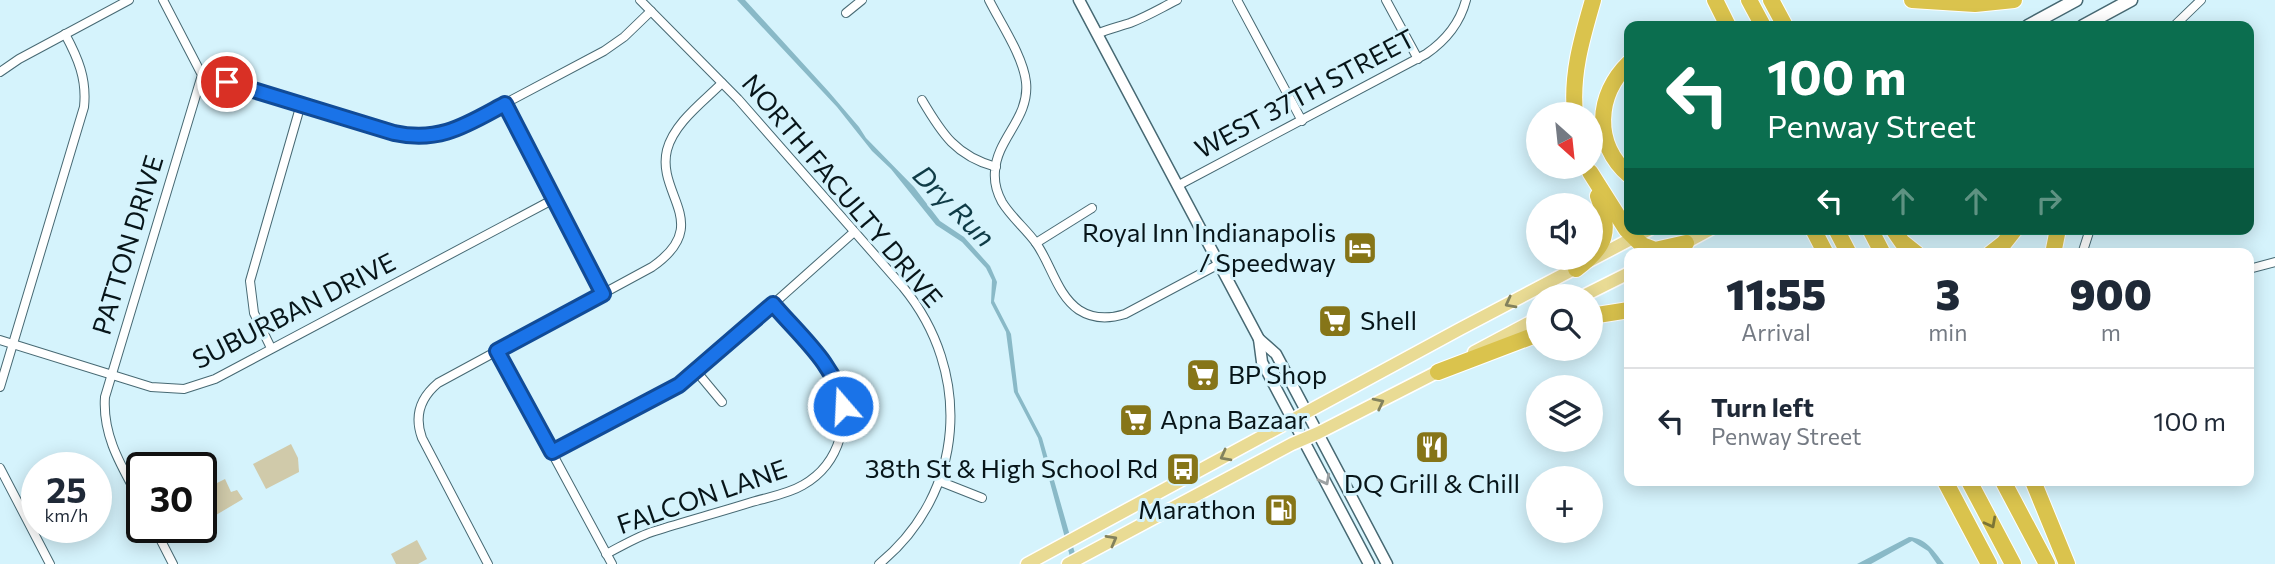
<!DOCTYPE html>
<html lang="en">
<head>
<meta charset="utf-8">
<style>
  :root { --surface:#fff; --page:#f2f2f3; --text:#1f2937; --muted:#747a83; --line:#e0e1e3 }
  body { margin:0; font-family:Commissioner,sans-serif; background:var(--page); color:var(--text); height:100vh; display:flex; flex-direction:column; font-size:26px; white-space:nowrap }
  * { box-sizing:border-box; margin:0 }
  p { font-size:23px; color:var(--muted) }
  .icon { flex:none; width:38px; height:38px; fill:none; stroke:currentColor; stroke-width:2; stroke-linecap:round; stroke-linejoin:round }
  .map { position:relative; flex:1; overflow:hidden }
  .panel { position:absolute; left:1624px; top:248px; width:630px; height:238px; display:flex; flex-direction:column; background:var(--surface); border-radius:14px; box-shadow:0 4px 18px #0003 }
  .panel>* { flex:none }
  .hud { position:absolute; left:1624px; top:21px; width:630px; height:214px; border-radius:14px; box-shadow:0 4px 18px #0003; background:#0b6e4f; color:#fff; overflow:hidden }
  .needle { width:46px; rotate:153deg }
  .fabs { position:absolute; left:1526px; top:102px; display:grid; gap:14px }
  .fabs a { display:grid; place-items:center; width:77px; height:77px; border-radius:50%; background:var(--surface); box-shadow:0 4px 18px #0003; font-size:35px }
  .speed { position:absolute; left:21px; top:452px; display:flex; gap:14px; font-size:35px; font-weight:700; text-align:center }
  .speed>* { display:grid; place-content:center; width:91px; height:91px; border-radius:50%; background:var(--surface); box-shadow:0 4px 18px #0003; line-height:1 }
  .speed small { font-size:18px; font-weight:400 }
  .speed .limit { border:4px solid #111; border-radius:10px; background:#fff; color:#111 }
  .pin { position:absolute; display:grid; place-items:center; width:60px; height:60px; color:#fff; margin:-30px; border:4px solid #fff; border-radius:50%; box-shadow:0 2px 7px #0007 }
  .me { position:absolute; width:77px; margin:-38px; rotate:341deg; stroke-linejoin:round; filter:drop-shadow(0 0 5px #0008) }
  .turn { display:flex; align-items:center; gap:24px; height:147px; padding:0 28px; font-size:32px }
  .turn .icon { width:91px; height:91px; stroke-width:2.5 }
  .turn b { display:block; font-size:49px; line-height:60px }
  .lanes { display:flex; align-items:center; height:66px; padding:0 28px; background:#0003; justify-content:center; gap:35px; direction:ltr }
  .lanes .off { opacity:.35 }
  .eta { display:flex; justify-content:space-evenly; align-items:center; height:119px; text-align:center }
  .eta b { font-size:42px; font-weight:800; line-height:49px }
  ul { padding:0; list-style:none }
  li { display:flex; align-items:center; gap:21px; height:105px; padding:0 28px; border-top:2px solid var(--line) }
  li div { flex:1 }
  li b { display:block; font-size:26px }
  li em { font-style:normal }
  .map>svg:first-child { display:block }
  .green { fill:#d0caaa }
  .water { fill:#89b9c7 }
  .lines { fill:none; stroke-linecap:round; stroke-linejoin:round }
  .minor-casing { stroke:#476973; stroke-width:10 }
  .tertiary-casing { stroke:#476973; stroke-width:13 }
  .secondary-casing { stroke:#476973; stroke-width:15 }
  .primary-casing { stroke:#fff; stroke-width:15 }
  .motorway-casing { stroke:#fff; stroke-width:18 }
  .minor { stroke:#fff; stroke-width:8 }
  .tertiary { stroke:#fff; stroke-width:10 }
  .secondary { stroke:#fff; stroke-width:12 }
  .primary { stroke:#e9db94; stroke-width:12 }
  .motorway { stroke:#dac34d; stroke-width:16 }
  .oneway { stroke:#83825d }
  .oneway2 { stroke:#9ca1a3 }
  .oneway3 { stroke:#7b7536 }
  .route-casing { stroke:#114b97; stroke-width:18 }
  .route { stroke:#1a73e8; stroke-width:12 }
  .labels { text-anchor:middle; stroke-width:6; stroke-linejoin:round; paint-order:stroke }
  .street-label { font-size:26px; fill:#071519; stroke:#d5f3fc }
  .poi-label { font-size:26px; fill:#071519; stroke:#d5f3fc; text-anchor:end }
  .water-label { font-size:28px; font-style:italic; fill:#0f3b46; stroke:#d5f3fc }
</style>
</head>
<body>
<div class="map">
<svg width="2275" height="564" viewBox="0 0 2275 564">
  <rect width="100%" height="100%" fill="#d5f3fc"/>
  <g class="green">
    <polygon points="291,444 298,458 299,472 266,489 253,464"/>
    <polygon points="225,479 231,492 237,490 243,499 216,515 203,490"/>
    <polygon points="417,540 427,559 418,564 396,564 391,554"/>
  </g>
  <g class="water">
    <polygon points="737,0 745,0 829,92 859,127 866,138 914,187 940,221 964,237 990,266 997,282 994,301 1011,334 1018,392 1042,438 1078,564 1072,564 1038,438 1014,392 1006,332 991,303 992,280 986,268 962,242 936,225 891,169 872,151 837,107"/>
    <path d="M 1909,537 C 1926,538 1934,551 1944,564 L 1937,564 L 1928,551 L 1912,541 L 1871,564 L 1857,564 Z"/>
  </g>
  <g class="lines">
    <g class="minor-casing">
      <g id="minor">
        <path d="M 640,0 L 738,99 L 903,287 C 973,372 966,493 879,564"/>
        <path d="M 989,0 C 1001,24 1023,56 1026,82 C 1030,118 997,138 995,171 C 994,182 997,193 1002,202 C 1011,217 1026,229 1036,243 C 1051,264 1057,295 1079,310 C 1093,319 1109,319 1125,314 L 1219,264"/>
        <polyline points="1237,0 1302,121"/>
        <polyline points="1386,0 1418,59"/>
        <polyline points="846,13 862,0"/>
        <polyline points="2174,26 2201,0"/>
        <path d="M 1097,34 C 1108,29 1118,27 1130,23 C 1146,17 1161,8 1177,0"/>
        <polyline points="0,72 19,59 129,0"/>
        <polyline points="202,75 394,133 429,136 455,130 604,51 624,37 651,11"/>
        <path d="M 922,100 C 942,134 956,156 996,167"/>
        <polyline points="505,104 603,294"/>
        <path d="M 1177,186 L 1426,54 C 1445,41 1460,23 1466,0"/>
        <polyline points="1036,243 1092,208"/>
        <polyline points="2082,254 2090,229"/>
        <polyline points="2249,269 2275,262"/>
        <polyline points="0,340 151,387 184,389 215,379 554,199"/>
        <polyline points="271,348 254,313 250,281 301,104"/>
        <polyline points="497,351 612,564"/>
        <polyline points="697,372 722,402"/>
        <path d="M 0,387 L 84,107 C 87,79 78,58 65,34"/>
        <polyline points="552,452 679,385 697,372 854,232"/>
        <polyline points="0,468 50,564"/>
        <polyline points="939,481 982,498"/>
        <path d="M 142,504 C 124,470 102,438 105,397 L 202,75 L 163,0"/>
        <polyline points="154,527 173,564"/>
        <path d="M 606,554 C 622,546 638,536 655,531 C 687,521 720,512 752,502 C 769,497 788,494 803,485 C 840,464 854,416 834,378 C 820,351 793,327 773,304"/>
        <path d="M 488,564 L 422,438 C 414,416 420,398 438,383 L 652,267 C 714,224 656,195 667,150 C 674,123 703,102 722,83"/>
      </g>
    </g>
    <g class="tertiary-casing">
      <g id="tertiary">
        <polyline points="1079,0 1259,339 1276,354 1387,564"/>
        <polyline points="1259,339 1262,362 1369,564"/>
      </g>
    </g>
    <g class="secondary-casing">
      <g id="secondary">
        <polyline points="2028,26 2076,0"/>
        <polyline points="2083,26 2131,0"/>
      </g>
    </g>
    <g class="primary-casing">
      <g id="primary">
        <polyline points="1678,247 1711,229"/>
        <polyline points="1583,296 1629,273"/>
        <polyline points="1474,352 1538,318"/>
        <polyline points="1027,564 1460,329 1650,229"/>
        <polyline points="1068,564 1292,444 1318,433 1445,368"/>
      </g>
    </g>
    <g class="motorway-casing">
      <g id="motorway">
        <polyline points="1715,0 1728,26"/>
        <polyline points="1749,0 1763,26"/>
        <polyline points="1771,0 1785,26"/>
        <polyline points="1912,0 1975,4 2014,0"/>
        <path d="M 1629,63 C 1596,95 1593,144 1629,175"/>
        <path d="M 1575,114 C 1571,74 1582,38 1593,0"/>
        <polyline points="1590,172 1626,229 1642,245 1655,250 1686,243"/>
        <polyline points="1813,229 1826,254"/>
        <polyline points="1836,229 1849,254"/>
        <polyline points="1870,229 1883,254"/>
        <polyline points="1893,229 1902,242 1917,254"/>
        <polyline points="1990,254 2004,243 2015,229"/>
        <polyline points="2053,254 2058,229"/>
        <path d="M 1576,269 C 1607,246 1611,231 1598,196"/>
        <polyline points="1591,316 1629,310"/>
        <polyline points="1438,372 1538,334"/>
        <polyline points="1945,481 1989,564"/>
        <polyline points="1969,481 2013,564"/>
        <polyline points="2003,481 2047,564"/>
        <polyline points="2033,481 2067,564"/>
      </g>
    </g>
    <use href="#minor" class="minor"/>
    <use href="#tertiary" class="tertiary"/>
    <use href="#secondary" class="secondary"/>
    <use href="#primary" class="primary"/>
    <use href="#motorway" class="motorway"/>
  </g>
  <defs><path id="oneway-chevron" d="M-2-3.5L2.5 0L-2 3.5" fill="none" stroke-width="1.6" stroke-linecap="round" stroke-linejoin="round" transform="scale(1.75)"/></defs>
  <g class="oneway">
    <use href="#oneway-chevron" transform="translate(1510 303) rotate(152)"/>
    <use href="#oneway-chevron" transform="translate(1379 403) rotate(-27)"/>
    <use href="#oneway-chevron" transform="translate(1225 456) rotate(152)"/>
    <use href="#oneway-chevron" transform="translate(1112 540) rotate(-29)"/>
  </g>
  <use class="oneway2" href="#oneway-chevron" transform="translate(1325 480) rotate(62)"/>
  <use class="oneway3" href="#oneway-chevron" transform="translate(1991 523) rotate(62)"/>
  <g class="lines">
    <g class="route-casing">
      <path id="route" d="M 227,82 L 394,133 C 440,143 466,125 505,104 L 603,294 L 497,351 L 552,452 L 679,385 L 773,304 C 798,334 837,366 843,406"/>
    </g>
    <use href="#route" class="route"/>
  </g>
  <defs>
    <g id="hotel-square" transform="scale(1.75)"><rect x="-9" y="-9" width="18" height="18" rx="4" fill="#867518" stroke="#d5f3fc"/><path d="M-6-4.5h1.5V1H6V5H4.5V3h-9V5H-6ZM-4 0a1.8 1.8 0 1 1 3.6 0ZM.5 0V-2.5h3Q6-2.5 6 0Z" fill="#fff"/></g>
    <g id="supermarket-square" transform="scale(1.75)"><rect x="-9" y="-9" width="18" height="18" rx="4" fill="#867518" stroke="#d5f3fc"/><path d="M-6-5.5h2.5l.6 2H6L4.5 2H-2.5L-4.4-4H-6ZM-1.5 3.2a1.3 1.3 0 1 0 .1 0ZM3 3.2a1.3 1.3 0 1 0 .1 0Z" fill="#fff"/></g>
    <g id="restaurant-square" transform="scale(1.75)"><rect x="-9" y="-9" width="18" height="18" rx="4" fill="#867518" stroke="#d5f3fc"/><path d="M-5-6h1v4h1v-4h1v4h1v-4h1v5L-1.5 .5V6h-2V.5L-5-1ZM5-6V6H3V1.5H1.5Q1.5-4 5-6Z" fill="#fff"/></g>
    <g id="bus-square" transform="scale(1.75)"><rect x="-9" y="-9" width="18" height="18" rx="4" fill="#867518" stroke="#d5f3fc"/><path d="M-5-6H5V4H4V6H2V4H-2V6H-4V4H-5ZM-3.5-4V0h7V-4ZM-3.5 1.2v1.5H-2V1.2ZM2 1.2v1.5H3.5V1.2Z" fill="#fff"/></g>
    <g id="fuel-square" transform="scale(1.75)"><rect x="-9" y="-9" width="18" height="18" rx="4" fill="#867518" stroke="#d5f3fc"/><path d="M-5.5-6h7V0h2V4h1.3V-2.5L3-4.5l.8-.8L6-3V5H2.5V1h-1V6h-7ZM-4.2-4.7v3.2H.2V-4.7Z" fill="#fff"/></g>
  </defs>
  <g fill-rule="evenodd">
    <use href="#hotel-square" x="1360" y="248"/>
    <use href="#supermarket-square" x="1335" y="321"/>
    <use href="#supermarket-square" x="1203" y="375"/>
    <use href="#supermarket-square" x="1136" y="420"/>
    <use href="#restaurant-square" x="1432" y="447"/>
    <use href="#bus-square" x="1183" y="469"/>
    <use href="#fuel-square" x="1281" y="510"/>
  </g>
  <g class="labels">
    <g class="street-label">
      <text transform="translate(1305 94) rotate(-28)" y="9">WEST 37TH STREET</text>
      <text transform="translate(842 191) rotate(50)" y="9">NORTH FACULTY DRIVE</text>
      <text transform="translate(128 245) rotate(-73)" y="9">PATTON DRIVE</text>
      <text transform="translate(294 311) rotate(-27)" y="9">SUBURBAN DRIVE</text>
      <text transform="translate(702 497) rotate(-19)" y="9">FALCON LANE</text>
    </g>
    <g class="poi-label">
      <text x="1336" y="242">Royal Inn Indianapolis<tspan x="1336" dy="30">/ Speedway</tspan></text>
      <text x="1360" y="330" text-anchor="start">Shell</text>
      <text x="1228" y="384" text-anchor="start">BP Shop</text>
      <text x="1160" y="429" text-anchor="start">Apna Bazaar</text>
      <text x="1158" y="478">38th St &amp; High School Rd</text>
      <text x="1432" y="493" text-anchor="middle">DQ Grill &amp; Chill</text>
      <text x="1256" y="519">Marathon</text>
    </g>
    <g class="water-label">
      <text transform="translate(954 206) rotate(45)" y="10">Dry Run</text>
    </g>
  </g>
</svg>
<div class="fabs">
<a><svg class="needle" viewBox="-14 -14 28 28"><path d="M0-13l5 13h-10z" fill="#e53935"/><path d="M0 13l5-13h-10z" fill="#747a83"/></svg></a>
<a><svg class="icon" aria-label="sound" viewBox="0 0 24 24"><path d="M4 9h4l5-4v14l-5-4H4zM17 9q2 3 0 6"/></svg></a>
<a><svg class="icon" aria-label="search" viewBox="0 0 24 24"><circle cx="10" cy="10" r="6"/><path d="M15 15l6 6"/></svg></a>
<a><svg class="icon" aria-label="layers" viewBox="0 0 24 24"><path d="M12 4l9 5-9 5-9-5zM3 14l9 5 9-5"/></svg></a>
<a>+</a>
</div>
<div class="speed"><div>25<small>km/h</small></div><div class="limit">30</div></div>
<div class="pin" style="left:227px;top:82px;background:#d93025"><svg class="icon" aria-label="arrive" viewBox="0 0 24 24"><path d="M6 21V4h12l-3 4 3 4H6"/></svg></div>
<svg class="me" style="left:843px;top:406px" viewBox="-20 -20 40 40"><circle r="17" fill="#1a73e8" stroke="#fff" stroke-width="3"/><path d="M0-11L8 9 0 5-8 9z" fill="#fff"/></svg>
<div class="hud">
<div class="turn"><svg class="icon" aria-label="left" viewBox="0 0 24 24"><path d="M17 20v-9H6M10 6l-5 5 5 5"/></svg><div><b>100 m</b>Penway Street</div></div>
<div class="lanes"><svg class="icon" aria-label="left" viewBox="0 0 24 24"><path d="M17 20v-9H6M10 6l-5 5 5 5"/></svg><svg class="icon off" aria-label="ahead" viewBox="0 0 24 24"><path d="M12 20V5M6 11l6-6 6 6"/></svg><svg class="icon off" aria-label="ahead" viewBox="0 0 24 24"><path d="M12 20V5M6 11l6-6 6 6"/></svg><svg class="icon off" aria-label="right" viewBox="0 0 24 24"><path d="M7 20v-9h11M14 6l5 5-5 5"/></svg></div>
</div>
<section class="panel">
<div class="eta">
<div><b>11:55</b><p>Arrival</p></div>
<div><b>3</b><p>min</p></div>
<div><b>900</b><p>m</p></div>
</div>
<ul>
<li><svg class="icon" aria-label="left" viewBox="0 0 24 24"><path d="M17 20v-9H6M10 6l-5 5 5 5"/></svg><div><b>Turn left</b><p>Penway Street</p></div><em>100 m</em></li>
</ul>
</section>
</div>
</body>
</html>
